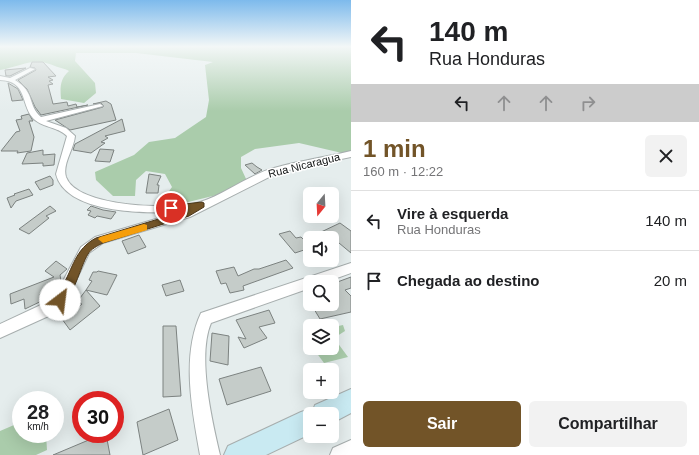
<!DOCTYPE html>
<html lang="pt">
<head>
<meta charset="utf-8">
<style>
  :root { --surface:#fff; --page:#f2f2f2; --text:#202124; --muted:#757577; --line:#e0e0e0; --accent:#725428 }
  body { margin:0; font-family:Helvetica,sans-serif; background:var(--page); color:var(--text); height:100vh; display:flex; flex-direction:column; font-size:15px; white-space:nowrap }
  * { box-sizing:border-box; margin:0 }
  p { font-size:13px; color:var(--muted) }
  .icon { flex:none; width:22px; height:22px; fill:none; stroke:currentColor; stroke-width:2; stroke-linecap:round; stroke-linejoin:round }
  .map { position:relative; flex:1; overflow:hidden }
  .side { display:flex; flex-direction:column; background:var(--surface); width:348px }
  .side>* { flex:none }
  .hud { background:#fff; color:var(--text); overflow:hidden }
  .needle { width:26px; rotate:198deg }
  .fabs { position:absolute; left:303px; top:187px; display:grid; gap:8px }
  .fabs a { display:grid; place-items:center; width:36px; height:36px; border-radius:6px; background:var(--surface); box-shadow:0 4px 16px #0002; font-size:20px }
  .speed { position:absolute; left:12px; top:391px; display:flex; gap:8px; font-size:20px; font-weight:700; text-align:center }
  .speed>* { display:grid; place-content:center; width:52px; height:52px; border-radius:50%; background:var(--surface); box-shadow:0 4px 16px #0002; line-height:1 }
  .speed small { font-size:10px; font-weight:400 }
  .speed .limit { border:6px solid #d22; background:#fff; color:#111 }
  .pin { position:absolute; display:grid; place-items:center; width:34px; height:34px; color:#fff; margin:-17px; border:2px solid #fff; border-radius:50%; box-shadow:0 1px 4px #0007 }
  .me { position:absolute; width:44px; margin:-22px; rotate:30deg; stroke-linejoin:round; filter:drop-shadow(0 0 3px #0008) }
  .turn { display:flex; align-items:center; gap:14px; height:84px; padding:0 12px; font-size:18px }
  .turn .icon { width:52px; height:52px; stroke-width:2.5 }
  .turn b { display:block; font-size:28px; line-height:34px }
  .lanes { display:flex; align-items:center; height:38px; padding:0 12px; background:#0003; justify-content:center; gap:20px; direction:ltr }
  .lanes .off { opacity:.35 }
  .round { display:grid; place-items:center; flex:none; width:42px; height:42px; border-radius:6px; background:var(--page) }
  .summary { display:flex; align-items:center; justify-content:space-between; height:68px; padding:0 12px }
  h1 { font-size:24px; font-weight:600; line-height:30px; color:var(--accent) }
  .cta { display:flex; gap:8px; margin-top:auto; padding:8px 12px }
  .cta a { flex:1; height:46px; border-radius:6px; background:var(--accent); color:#fff; font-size:16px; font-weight:600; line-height:46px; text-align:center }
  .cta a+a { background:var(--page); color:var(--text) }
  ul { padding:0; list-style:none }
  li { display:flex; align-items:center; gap:12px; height:60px; padding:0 12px; border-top:1px solid var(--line) }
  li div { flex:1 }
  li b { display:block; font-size:15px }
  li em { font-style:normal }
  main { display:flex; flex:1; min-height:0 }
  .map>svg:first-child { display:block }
  .green { fill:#aaccab }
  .building { fill:#c5ccc9; stroke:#7c8280 }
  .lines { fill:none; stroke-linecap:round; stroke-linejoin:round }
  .street-casing { stroke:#a7aeae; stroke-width:2 }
  .secondary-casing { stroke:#a7aeae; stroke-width:2 }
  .street { fill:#fff; fill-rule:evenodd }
  .secondary { fill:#c9eaf2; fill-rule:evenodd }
  .route { fill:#725428; stroke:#4a371a }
  .slow { fill:#f59e0b }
  .labels { text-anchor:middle; stroke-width:3; stroke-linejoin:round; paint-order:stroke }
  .street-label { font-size:11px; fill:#121515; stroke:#fff }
</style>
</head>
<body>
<main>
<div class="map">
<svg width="351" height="455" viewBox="0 0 351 455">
  <rect width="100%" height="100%" fill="#e5eded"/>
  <g class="green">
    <path d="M 0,47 L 351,47 L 351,152 L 342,153 L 299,143 L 255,149 L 241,157 L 241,168 L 247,181 L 229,192 L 176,205 L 162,201 L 172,187 L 165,174 L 146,171 L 136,180 L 135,196 L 113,196 L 96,180 L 95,172 L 134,155 L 149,142 L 175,138 L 206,117 L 209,100 L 205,65 L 213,62 L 136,53 L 76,53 L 75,61 L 95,83 L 96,93 L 84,103 L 61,99 C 60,87 60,79 69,71 C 64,68 60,68 55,66 C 32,56 23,66 0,70 Z"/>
    <polygon points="343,325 345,331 334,338 348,357 324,363 313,348 332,348 332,330 334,327"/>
    <polygon points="21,422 21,434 46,434 47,450 36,455 0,455 0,431"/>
  </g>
  <g class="building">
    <polygon points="32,62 43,62 56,76 48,77 53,80 49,81 53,84 48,85 53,104 67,102 68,106 76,104 77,107 88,105 41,115 35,107 27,89 18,80 36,70 35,68 30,67"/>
    <polygon points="26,68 10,76 6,76 5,70"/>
    <polygon points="8,83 18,89 23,100 12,101"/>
    <polygon points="106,101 111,104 116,120 70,130 55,120 103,107 104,106 101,103 93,104"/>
    <polygon points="29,114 33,121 29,121 34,137 31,151 17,153 18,151 1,151 16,132 20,131 16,120 22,119 21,116"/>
    <polygon points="122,119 125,131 105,136 108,138 101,142 105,143 91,153 73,150 75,144"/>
    <polygon points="100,149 114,150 110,162 95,161"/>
    <polygon points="43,150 43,155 55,154 54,165 43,166 43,163 22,164 27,153"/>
    <polygon points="252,163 257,167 262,170 255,174 245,165"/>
    <polygon points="149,174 161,176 157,185 159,185 158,193 146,193"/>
    <polygon points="50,176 53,180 53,185 40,190 35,182"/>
    <polygon points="29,189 33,195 16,201 11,208 7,198 15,195 14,194"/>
    <polygon points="50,206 56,211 46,216 49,218 29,234 19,229"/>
    <polygon points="91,206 103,210 116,212 111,219 97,216 95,218 88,215 91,211 87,210"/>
    <polygon points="340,223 351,231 351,253 339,243 332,246 332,238 325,238 319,233"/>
    <polygon points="290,231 296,238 301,237 305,241 310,239 310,248 295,253 279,234"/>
    <polygon points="139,235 146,247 128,254 122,241"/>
    <polygon points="286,260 293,268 243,286 244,290 230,293 226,283 221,284 216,271 234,267 238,276 254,269 259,269"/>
    <polygon points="56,261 67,269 60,275 61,281 58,286 50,289 52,296 25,309 24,299 11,304 10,294 54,277 45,271"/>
    <polygon points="98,271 117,275 107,295 86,290 92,281 89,280 93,272 97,272"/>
    <polygon points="351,277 351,288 345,290 351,296 351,312 320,319 311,304 332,304 332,284"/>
    <polygon points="180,280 184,291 166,296 162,285"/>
    <polygon points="86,290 100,306 70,330 62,319 82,304 77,302"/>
    <polygon points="269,310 275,323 259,327 267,338 244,348 238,337 246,339 236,320"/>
    <polygon points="163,326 176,326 181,396 163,397"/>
    <polygon points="212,333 229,336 228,365 210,361"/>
    <polygon points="261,367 271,391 227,405 219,379"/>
    <polygon points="169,409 178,440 143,455 137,422"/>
    <polygon points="103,434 106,434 110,455 53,455"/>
  </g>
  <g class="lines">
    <g class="street-casing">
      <g id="street">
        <path d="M 30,68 L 35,69 L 15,80 C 36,93 27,105 41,117 L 100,104 L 103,106 L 46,121 L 66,128 L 75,136 C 74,149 62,164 66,177 C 77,208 174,210 200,202 C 226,194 248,175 274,168 C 299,161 326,157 351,151 L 351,157 L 279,172 L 190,217 L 103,243 L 89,253 L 65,304 L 53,314 L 0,338 L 0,324 L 43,304 L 55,296 L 81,247 L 95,237 L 183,211 C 152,214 66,215 56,174 L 67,136 C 57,126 41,128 32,117 C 21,103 27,81 0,80 L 0,76 L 10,78 Z"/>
        <path d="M 351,263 L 351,273 L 326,282 L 310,282 L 310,288 L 211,323 C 197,356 212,421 220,455 L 200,455 C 192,410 181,356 201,313 Z"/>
        <polygon points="351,440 351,455 330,455 333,448"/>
      </g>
    </g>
    <g class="secondary-casing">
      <polygon id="secondary" points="351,389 351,413 332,423 332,414 310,414 310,434 266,455 224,455 228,446 301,412 310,409 313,410 315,405"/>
    </g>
    <use href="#street" class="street"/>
    <use href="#secondary" class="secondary"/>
  </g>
  <linearGradient id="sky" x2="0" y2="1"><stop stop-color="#7dbaec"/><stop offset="0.42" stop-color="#f3f7f7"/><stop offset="1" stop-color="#f3f7f7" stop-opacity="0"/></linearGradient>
  <rect width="351" height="111" fill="url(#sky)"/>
  <path class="route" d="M 202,202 L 204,203 L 204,207 L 189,216 L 103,243 C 97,246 91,249 88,254 C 80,267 73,300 60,305 L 56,304 L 54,300 C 56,295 60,291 62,287 C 73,268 75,249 96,238 L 188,210 L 168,210 L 168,206 Z"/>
  <polygon class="slow" points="144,224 147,225 147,230 103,243 98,239 100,237"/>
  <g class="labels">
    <g class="street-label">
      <text transform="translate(304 165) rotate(-14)" y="4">Rua Nicaragua</text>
    </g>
  </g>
</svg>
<div class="fabs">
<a><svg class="needle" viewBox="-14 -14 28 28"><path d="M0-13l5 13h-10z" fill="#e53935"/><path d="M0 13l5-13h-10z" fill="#757577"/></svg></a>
<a><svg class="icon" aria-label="sound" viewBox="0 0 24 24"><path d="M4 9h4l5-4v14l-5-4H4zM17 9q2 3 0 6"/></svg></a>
<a><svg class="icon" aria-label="search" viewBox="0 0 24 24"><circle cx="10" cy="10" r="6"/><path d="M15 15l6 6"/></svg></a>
<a><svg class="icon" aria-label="layers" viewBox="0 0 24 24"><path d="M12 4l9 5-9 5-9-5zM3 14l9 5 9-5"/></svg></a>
<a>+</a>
<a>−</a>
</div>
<div class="speed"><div>28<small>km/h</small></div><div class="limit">30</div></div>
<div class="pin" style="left:171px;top:208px;background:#d93025"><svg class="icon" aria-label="arrive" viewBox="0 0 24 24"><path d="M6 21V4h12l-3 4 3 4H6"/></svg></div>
<svg class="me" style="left:60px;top:300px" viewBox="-20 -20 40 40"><circle r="19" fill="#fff"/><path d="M0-13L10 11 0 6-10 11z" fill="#725428"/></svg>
</div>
<section class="side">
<div class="hud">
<div class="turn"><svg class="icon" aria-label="left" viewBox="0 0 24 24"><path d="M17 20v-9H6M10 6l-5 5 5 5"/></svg><div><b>140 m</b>Rua Honduras</div></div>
<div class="lanes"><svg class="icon" aria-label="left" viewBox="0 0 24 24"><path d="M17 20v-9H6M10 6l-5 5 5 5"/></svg><svg class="icon off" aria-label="ahead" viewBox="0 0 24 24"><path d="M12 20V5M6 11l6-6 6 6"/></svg><svg class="icon off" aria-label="ahead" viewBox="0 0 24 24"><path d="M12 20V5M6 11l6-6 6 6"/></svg><svg class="icon off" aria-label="right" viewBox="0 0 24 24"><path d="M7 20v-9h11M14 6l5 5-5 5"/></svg></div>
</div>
<div class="summary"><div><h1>1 min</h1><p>160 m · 12:22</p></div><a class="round"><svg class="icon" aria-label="close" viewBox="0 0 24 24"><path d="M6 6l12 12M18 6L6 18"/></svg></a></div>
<ul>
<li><svg class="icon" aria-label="left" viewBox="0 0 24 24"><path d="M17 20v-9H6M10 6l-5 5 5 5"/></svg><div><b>Vire à esquerda</b><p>Rua Honduras</p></div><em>140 m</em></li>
<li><svg class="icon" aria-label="arrive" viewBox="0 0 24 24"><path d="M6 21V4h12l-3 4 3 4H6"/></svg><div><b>Chegada ao destino</b></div><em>20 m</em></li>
</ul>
<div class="cta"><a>Sair</a><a>Compartilhar</a></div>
</section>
</main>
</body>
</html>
